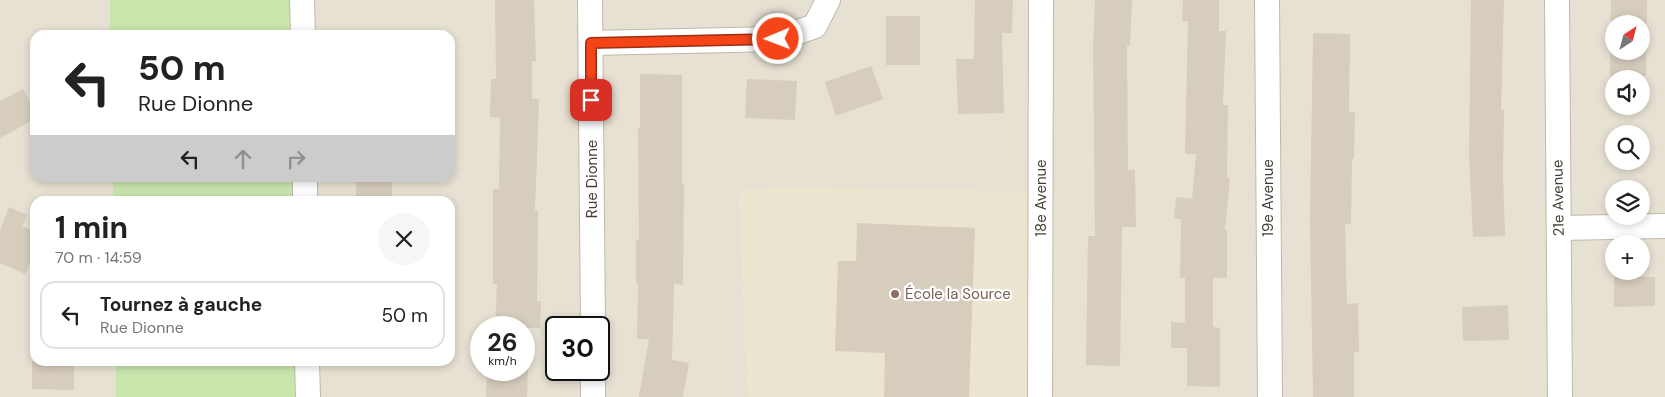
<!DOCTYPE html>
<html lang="fr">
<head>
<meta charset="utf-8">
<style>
  :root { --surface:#fff; --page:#f6f6f6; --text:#222; --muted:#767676; --line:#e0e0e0 }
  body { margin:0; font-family:"DM Sans",sans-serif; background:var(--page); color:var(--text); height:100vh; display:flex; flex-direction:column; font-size:19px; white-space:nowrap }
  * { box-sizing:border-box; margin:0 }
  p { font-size:16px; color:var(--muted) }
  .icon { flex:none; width:28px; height:28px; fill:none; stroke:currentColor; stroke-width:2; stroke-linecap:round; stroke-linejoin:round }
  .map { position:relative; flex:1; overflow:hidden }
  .drawer { position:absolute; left:30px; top:196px; width:425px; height:170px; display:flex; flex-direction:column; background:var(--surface); border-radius:15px; box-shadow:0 2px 8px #0003 }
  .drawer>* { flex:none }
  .top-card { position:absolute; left:30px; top:30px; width:425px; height:152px; border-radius:15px; box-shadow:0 2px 8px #0003; background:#fff; color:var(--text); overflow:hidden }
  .needle { width:32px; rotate:36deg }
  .tools { position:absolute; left:1605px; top:15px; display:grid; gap:10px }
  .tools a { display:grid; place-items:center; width:45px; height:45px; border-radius:50%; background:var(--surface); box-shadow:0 2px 8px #0003; font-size:25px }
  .speed { position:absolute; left:470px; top:316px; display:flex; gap:10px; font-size:25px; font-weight:700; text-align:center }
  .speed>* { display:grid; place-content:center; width:65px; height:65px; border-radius:50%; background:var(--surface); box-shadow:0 2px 8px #0003; line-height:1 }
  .speed small { font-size:12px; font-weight:400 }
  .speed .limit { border:2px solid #111; border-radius:8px; background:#fff; color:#111 }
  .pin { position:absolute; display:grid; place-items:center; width:42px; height:42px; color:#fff; margin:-21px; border-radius:10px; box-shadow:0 2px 8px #0006 }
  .me { position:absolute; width:55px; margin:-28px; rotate:269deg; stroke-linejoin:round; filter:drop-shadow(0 0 4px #0008) }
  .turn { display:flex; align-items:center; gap:18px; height:105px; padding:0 25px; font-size:22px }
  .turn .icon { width:65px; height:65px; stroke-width:2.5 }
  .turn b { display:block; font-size:35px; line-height:42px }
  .lanes { display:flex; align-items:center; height:48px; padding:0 25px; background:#0003; justify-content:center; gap:25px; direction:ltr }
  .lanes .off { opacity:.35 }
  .round { display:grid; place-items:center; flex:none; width:52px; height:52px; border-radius:26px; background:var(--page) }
  .head { display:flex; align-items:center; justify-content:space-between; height:85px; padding:0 25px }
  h1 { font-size:30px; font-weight:700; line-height:38px }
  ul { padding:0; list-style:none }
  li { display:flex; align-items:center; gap:15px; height:68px; margin:0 10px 8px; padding:0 15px; border:2px solid var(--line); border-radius:15px }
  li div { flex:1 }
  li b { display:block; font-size:19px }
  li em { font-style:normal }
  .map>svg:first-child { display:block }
  .residential { fill:#e6e1d2; fill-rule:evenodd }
  .education { fill:#ebe4ce }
  .green { fill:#c9e6ad }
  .building { fill:#d6cdbd; fill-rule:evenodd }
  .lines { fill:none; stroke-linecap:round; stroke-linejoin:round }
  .street-casing { stroke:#c0b9aa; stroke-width:26 }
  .street { stroke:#fff; stroke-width:24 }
  .route-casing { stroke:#9f2d10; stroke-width:12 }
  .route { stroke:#f54518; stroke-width:9 }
  .education-dot { fill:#8d6e63; stroke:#fff; stroke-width:2 }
  .labels { text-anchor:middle; stroke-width:4.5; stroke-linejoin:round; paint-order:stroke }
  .street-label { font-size:15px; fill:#443e34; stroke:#fff }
  .education-label { font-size:15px; fill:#785e54; stroke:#fff; text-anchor:start }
</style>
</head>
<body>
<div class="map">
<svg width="1665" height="397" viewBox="0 0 1665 397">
  <rect width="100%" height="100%" fill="#f2eee4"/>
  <g class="residential">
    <polygon points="0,0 110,0 110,35 35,35 35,178 113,178 113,201 35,201 35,361 116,361 116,397 0,397"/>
    <path d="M 297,0 L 1665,0 L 1665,397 L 1043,397 L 783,186 L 739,191 L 748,397 L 303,397 L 302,361 L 450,361 L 450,201 L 300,201 L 299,178 L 450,178 L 450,35 L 297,35 ZM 1614,24 L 1641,24 L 1641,51 L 1614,51 ZM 1614,79 L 1641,79 L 1641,106 L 1614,106 ZM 1614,134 L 1641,134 L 1641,161 L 1614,161 ZM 1614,189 L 1641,189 L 1641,216 L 1614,216 ZM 1614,244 L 1641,244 L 1641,271 L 1614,271 ZM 481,328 L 524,328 L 524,370 L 481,370 ZM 556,328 L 599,328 L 599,370 L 556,370 Z"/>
  </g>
  <polygon class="education" points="783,186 1048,192 1043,397 748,397 739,191"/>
  <g class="green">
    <rect x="110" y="0" width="187" height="35"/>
    <polygon points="113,178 299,178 300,201 113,201"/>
    <polygon points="116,361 302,361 303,397 116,397"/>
  </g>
  <g class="building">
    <polygon points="495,0 534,0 536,61 532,61 532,99 539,99 535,211 538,211 537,301 541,301 540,328 495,328 497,284 493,284 493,189 499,189 500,118 490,117 491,79 496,79"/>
    <polygon points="975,0 1013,0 1012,33 1002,33 1004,113 958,114 956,59 974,59"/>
    <polygon points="1095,0 1132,0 1130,46 1127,46 1128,170 1135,170 1136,227 1122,227 1120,366 1086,365 1088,236 1095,236 1093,44"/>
    <polygon points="1183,0 1219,0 1219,31 1226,31 1223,105 1228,105 1227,178 1230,178 1225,230 1227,230 1227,278 1213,278 1213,327 1220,328 1220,387 1187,386 1187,348 1171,348 1171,322 1185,323 1185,278 1180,278 1181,219 1174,219 1176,197 1192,199 1196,154 1185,154 1188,21 1182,21"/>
    <polygon points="1471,0 1504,0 1501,110 1504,110 1503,175 1505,236 1473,237 1469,156"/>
    <path d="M 1611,0 L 1647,0 L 1646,76 L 1610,76 ZM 1614,24 L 1641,24 L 1641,51 L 1614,51 Z"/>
    <rect x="886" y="16" width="34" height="49"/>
    <polygon points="1313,33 1350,34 1349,112 1355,112 1354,159 1352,159 1351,224 1345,224 1347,304 1358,303 1359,352 1354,352 1354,397 1313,397 1310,221"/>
    <polygon points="871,66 883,99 836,116 825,82"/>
    <polygon points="640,74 682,75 682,184 684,184 683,285 674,284 672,360 689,363 683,397 639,397 649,339 637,339 638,283 636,283 636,240 639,240 638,128 640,128"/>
    <polygon points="747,79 797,81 795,120 745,118"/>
    <polygon points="23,89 35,112 35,119 0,138 0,101"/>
    <rect x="356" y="178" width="36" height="21"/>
    <polygon points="9,207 27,215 22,226 35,232 35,249 25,274 0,263 0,230"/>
    <polygon points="857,223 975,228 969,397 884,397 885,353 835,351 838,261 856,261"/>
    <polygon points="1614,277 1655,277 1655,306 1614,307"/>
    <polygon points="1508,305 1509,340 1463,341 1462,307"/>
    <polygon points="32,361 74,361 74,390 32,389"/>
    <polygon points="487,370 528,370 527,397 486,397"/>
  </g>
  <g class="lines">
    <g class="street-casing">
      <g id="street">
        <polyline points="302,0 303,35"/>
        <polyline points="590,0 593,328"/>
        <polyline points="1267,0 1270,397"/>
        <polyline points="1557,0 1560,397"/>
        <polyline points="591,43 779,39 815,26 828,0"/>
        <polyline points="305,178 305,201"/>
        <polyline points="1559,228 1665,226"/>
        <polyline points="307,361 308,397"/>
        <polyline points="593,370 593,397"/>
        <polyline points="1040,397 1041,0"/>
      </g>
    </g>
    <use href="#street" class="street"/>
  </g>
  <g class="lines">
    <g class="route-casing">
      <polyline id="route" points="591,100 591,43 778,39"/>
    </g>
    <use href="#route" class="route"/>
  </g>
  <circle class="education-dot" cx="895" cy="294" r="5"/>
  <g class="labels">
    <g class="street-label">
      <text transform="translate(592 179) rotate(-90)" y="5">Rue Dionne</text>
      <text transform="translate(1041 198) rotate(-90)" y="5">18e Avenue</text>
      <text transform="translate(1268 198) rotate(-90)" y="5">19e Avenue</text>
      <text transform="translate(1558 198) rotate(-91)" y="5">21e Avenue</text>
    </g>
    <g class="education-label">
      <text x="905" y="299">École la Source</text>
    </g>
  </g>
</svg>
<div class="tools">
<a><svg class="needle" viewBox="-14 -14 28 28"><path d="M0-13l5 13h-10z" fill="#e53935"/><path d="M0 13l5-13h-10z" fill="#767676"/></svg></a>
<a><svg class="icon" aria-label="sound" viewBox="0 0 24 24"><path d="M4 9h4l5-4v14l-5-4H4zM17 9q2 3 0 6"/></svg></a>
<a><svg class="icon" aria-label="search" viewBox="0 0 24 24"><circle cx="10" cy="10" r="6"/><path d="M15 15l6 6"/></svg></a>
<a><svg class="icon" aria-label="layers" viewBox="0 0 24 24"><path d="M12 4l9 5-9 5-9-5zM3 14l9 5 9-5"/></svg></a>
<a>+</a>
</div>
<div class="speed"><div>26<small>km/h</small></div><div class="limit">30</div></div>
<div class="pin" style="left:591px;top:100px;background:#d93025"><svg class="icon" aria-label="arrive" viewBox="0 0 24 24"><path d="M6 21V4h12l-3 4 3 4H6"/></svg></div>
<svg class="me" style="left:778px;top:39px" viewBox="-20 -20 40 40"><circle r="17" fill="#f54518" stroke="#fff" stroke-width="3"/><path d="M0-11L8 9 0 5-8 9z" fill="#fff"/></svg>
<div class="top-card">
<div class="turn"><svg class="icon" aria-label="left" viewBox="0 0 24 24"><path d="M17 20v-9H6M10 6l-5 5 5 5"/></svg><div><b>50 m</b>Rue Dionne</div></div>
<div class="lanes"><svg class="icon" aria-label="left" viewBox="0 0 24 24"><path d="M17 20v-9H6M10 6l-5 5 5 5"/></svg><svg class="icon off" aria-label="ahead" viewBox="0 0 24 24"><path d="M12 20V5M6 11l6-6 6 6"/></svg><svg class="icon off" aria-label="right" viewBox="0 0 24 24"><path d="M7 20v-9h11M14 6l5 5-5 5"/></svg></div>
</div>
<section class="drawer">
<div class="head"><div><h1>1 min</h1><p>70 m · 14:59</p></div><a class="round"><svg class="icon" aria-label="close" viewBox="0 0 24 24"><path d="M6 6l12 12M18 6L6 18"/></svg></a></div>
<ul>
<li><svg class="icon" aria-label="left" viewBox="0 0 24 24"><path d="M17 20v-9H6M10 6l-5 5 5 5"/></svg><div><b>Tournez à gauche</b><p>Rue Dionne</p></div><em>50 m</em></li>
</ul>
</section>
</div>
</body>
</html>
